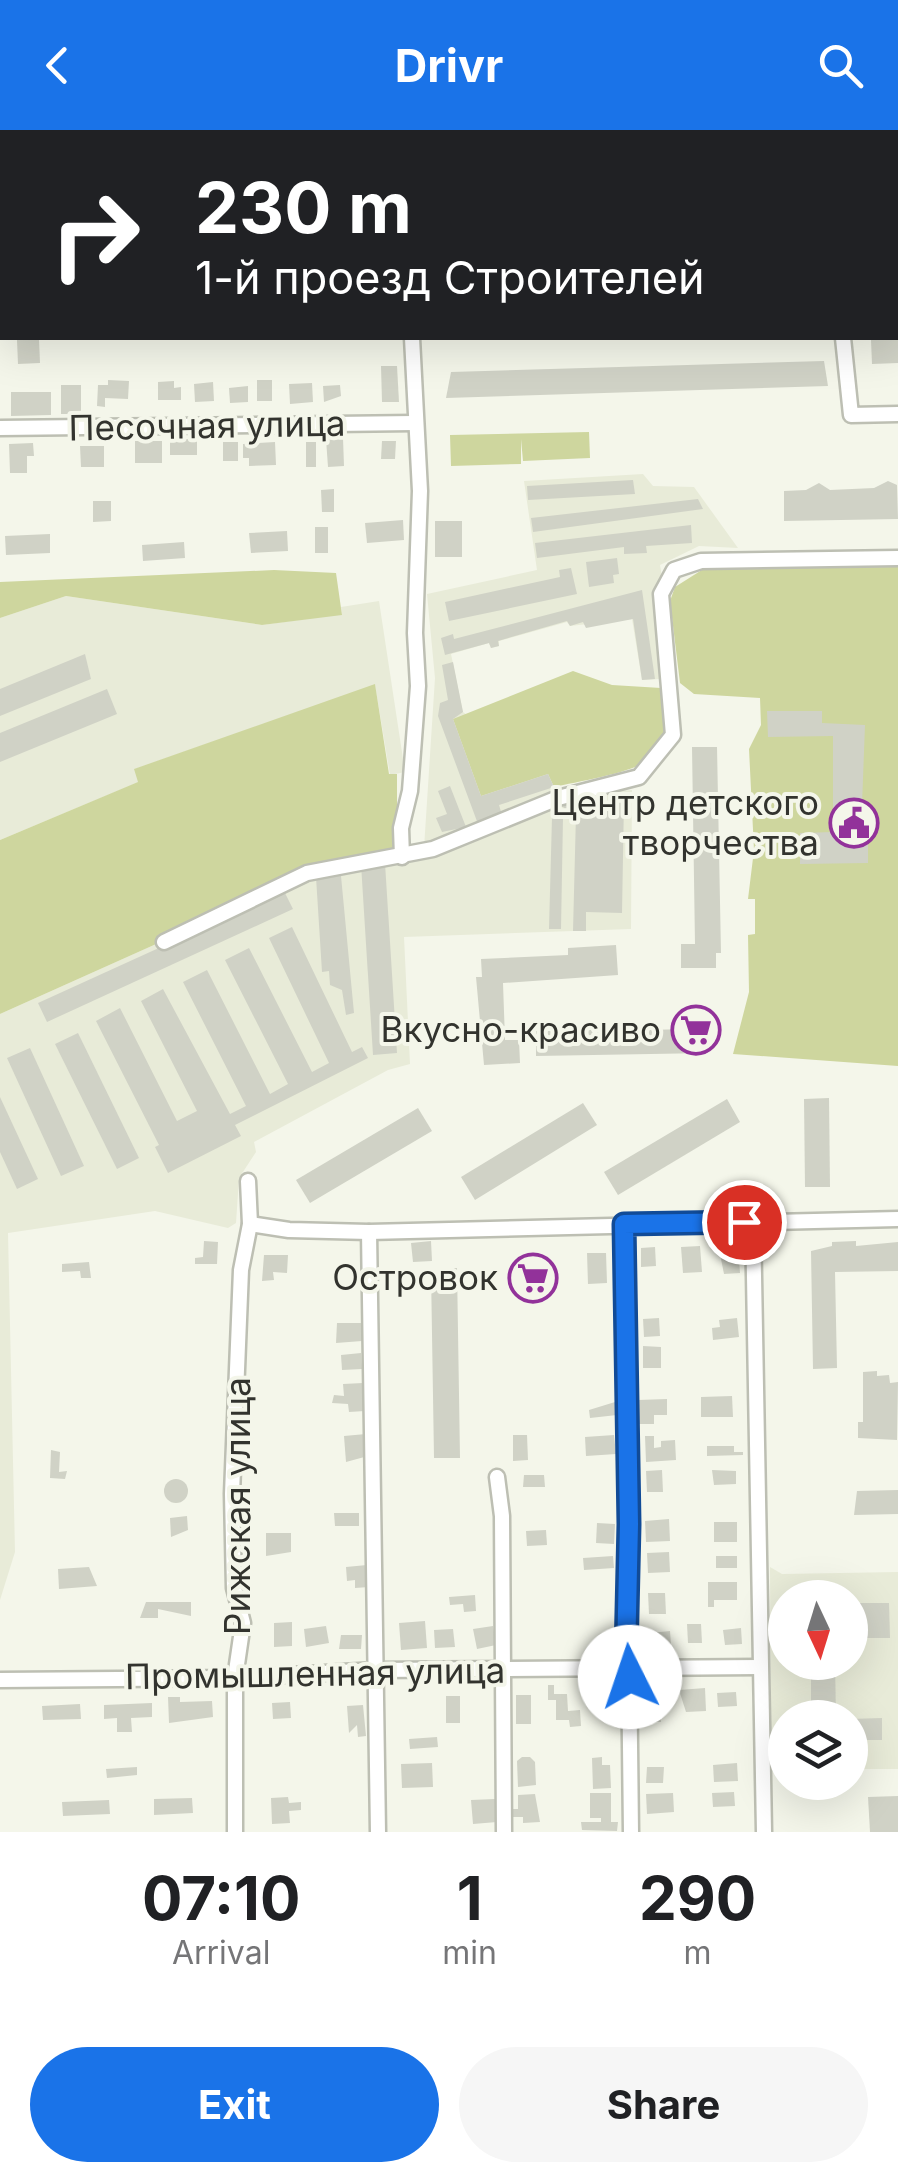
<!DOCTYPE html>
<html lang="en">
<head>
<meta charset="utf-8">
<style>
  :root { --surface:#fff; --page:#f6f6f6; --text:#202124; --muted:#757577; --accent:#1a73e8 }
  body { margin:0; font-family:Inter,sans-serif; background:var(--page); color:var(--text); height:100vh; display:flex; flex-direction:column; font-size:38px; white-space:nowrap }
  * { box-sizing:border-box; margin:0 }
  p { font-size:32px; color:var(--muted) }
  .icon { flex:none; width:55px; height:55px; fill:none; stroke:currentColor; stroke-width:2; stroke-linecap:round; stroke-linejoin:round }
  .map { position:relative; height:1702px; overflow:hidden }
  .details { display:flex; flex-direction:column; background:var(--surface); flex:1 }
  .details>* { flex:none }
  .hud { position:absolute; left:0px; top:0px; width:900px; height:210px; box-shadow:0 10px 40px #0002; background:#202124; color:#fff; overflow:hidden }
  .needle { width:65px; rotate:176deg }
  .fabs { position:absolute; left:768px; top:1450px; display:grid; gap:20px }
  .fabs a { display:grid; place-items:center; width:100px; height:100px; border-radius:50%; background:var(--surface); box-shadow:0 10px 40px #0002; font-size:50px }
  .pin { position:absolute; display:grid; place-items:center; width:85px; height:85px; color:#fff; margin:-42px; border:5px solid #fff; border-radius:50%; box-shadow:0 2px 10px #0007 }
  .me { position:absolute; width:110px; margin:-55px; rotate:356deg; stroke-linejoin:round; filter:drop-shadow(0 0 8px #0008) }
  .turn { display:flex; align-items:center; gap:35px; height:210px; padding:0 30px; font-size:45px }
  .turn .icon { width:130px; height:130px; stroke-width:2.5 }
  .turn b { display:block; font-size:70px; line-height:85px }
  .eta { display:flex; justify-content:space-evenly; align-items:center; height:170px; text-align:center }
  .eta b { font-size:60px; font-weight:700; line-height:70px }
  .button { display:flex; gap:20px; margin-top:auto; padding:20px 30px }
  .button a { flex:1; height:115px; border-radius:60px; background:var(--accent); color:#fff; font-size:40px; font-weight:700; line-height:115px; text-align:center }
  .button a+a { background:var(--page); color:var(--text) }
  header { display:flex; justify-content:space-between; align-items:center; height:130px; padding:0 30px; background:var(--accent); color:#fff; font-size:45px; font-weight:700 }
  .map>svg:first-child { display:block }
  .built { fill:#e8ebd8; fill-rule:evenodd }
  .green { fill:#ced69e }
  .building { fill:#d0d2c6 }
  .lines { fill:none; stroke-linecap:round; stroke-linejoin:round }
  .street-casing { stroke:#bdbfb3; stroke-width:19 }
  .street { stroke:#fff; stroke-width:14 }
  .route-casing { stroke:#114b97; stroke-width:25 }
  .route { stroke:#1a73e8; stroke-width:18 }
  .labels { text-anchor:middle; stroke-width:8; stroke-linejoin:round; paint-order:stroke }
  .street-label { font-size:35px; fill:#32332e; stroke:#f4f6ea }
  .poi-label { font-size:35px; fill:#32332e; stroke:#f4f6ea; text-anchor:end }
</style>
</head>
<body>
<header><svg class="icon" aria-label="back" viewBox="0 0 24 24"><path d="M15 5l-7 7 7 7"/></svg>Drivr<svg class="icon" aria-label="search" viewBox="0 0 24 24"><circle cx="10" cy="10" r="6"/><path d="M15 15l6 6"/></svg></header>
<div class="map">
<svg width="898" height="1702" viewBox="0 0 898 1702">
  <rect width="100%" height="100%" fill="#f4f6ea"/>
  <g class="built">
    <polygon points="643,344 653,356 694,357 738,418 699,416 660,435 662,447 653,465 660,549 642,550 632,489 570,496 567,492 499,511 499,516 491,518 489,513 451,524 463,582 548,644 559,665 632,660 631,799 404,807 410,934 388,940 254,1012 256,1022 239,1048 236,1093 228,1098 155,1081 8,1103 15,1422 0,1470 0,884 312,744 424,718 435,548 427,464 537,440 524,351"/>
    <polygon points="66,466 262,495 342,484 341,477 379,471 405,642 390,645 375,555 135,639 139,652 0,710 0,488"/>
    <path d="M 770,1437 L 782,1444 L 898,1442 L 898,1639 L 850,1639 L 850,1588 L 785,1588 L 785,1640 L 771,1641 ZM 785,1468 L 850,1468 L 850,1532 L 785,1532 Z"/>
  </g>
  <g class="green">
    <polygon points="589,302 590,328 523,331 521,309 521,334 451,336 450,305"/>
    <polygon points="898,437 898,936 733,924 749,862 748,805 755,804 755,769 748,769 754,720 749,619 761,595 760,568 694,564 680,553 670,471 675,457 705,438"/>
    <polygon points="274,440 336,443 342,485 262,495 66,466 0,488 0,452"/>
    <path d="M 573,541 L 612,555 L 661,558 C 672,581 667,615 646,631 C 631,643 576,652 554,657 L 548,644 L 481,666 L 453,589 Z"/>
    <polygon points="375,554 389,644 397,644 397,731 312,744 0,884 0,710 138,652 134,639"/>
  </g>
  <g class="building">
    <polygon points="39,209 40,233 18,234 17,210"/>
    <polygon points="871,210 898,210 898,233 872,234"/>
    <polygon points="824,231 828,256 446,268 451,242"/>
    <polygon points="381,236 397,236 399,272 382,272"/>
    <polygon points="108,250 129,251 128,269 105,268 105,277 97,276 98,255 108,255"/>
    <rect x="257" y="250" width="15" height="21"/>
    <polygon points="174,251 174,258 181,257 181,270 158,270 158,252"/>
    <polygon points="213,252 214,271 195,272 194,254"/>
    <polygon points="312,253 313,272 290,274 289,254"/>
    <rect x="61" y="255" width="20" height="29"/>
    <polygon points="340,255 341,266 324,272 323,256"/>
    <polygon points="248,256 248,272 230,273 229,258"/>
    <polygon points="11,262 51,262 51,285 11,286"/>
    <polygon points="343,308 344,336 328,337 326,309"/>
    <rect x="170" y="309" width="27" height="16"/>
    <rect x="135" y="311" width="27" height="22"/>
    <polygon points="382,311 396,311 395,329 381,329"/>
    <rect x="223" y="312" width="15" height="19"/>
    <polygon points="275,312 276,335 249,336 249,328 243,328 243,314"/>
    <rect x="306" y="312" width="10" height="25"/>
    <polygon points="33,313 34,326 27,326 27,343 10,343 9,314"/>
    <polygon points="80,316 104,316 104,337 81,337"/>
    <polygon points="633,350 635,364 528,370 527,356"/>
    <polygon points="888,351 897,355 898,389 784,391 784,361 806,360 819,353 830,360 874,358"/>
    <polygon points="334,359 334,382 322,382 321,360"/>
    <polygon points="698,369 703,379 533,402 531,388"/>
    <polygon points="93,371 111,371 111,391 93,392"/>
    <polygon points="403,390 404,410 367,413 365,393"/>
    <rect x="435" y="391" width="27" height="36"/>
    <polygon points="691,395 692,413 646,416 647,423 624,424 624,417 537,428 535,413"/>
    <rect x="315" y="397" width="13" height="26"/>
    <polygon points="287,401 288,421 251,423 249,403"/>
    <polygon points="50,404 50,423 6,425 5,406"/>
    <polygon points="184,412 185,428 143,431 142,415"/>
    <polygon points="617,428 619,444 613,445 614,453 589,457 586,432"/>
    <polygon points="571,438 577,464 449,491 445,472 560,447 559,440"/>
    <polygon points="642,460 655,549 642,550 633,489 586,498 583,492 570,496 567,491 498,511 499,516 491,518 489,513 445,525 441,508 453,504 454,509"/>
    <polygon points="85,524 91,549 0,586 0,559"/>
    <polygon points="453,532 463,582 453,589 481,666 548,644 554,657 499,675 502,685 478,694 438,586 440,573 448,570 442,535"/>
    <polygon points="107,559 117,584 0,632 0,603"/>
    <polygon points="767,581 822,581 822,593 865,595 861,702 868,702 868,733 800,734 800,703 833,702 833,606 768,607"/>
    <polygon points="692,617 717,617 721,823 716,823 716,838 681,838 681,814 695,814"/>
    <polygon points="450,656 466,697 442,702 436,688 447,684 438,661"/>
    <polygon points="624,670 622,783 586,782 586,801 573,801 576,684 564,684 563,671"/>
    <polygon points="552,687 563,687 561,799 549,799"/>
    <polygon points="385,733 397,923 373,925 361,734"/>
    <polygon points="341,746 354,883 346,885 342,860 330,855 329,841 322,842 316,747"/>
    <polygon points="284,761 293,779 47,892 38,873"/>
    <polygon points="292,797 352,922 362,917 368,928 235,995 241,1006 168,1043 155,1017 159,1015 96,891 120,878 177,991 197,981 141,871 163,859 230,984 246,976 183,852 207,840 270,964 288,954 225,830 249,818 312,942 329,933 269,808"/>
    <polygon points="616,815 618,845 503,853 505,910 519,910 520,933 484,935 476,847 482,847 481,829 568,825 568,818"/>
    <polygon points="685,894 708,899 708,923 536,926 536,901 555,901 555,896 563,895 563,900 598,900 598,895 606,895 606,900 642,900 642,895 649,895 649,900 686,899"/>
    <polygon points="78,903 139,1028 117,1039 55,914"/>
    <polygon points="30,918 84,1036 61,1046 7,928"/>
    <polygon points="0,967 38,1049 17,1059 0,1022"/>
    <polygon points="829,968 830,1057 805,1057 804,969"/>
    <polygon points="727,969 740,992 618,1065 604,1042"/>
    <polygon points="583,973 597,995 475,1070 461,1047"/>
    <polygon points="418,978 432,1001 310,1073 296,1050"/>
    <polygon points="204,1111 218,1112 217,1134 195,1134 195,1128 203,1127"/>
    <polygon points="431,1111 432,1131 413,1132 411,1113"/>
    <polygon points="856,1111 856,1116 898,1112 898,1141 835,1142 837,1238 813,1239 811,1121 832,1116 832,1112"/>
    <polygon points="700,1116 702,1142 683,1143 681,1117"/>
    <polygon points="655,1117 656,1136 641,1137 641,1118"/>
    <polygon points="738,1117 740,1143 724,1144 719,1119"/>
    <polygon points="587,1123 606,1123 607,1153 588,1154"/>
    <polygon points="264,1125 288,1125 287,1143 273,1142 274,1150 262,1151"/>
    <polygon points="89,1132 91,1148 81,1148 80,1141 62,1142 62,1134"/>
    <polygon points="443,1138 457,1138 460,1328 434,1328 431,1142 443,1142"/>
    <polygon points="659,1188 660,1206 644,1207 643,1189"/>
    <polygon points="737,1188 739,1207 713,1210 712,1198 720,1197 719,1190"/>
    <polygon points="337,1193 362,1193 362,1211 336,1213"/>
    <polygon points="643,1216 661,1217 661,1238 643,1238"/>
    <polygon points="361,1223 362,1239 342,1240 341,1225"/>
    <polygon points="877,1241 877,1246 889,1245 890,1253 898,1252 897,1310 858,1308 858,1292 863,1292 863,1242"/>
    <polygon points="363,1253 365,1281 349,1282 348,1274 332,1273 334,1265 344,1266 343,1254"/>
    <polygon points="732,1266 733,1287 701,1287 701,1267"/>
    <polygon points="667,1269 667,1285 654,1285 654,1294 638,1294 638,1270"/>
    <polygon points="615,1272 617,1285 590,1288 589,1280"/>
    <polygon points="366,1304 368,1326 346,1332 344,1306"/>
    <polygon points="513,1305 527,1305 528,1330 513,1331"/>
    <polygon points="614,1305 616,1324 586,1326 585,1307"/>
    <polygon points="645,1306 654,1306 654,1318 661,1317 661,1311 675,1310 676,1330 646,1332"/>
    <polygon points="707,1316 734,1316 734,1322 743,1322 743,1325 707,1326"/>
    <polygon points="51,1320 60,1322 59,1342 67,1341 65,1349 50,1348"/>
    <polygon points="662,1340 663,1362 647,1362 646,1341"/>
    <polygon points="712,1340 736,1341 736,1354 714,1355"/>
    <polygon points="524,1345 544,1345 545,1357 523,1357"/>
    <circle cx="176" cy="1361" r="12"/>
    <polygon points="898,1360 898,1384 854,1385 857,1361"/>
    <polygon points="334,1383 359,1383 359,1396 335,1396"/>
    <polygon points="187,1386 188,1400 171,1407 170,1388"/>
    <polygon points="669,1389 670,1411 646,1412 645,1391"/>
    <rect x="714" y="1392" width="23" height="20"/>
    <polygon points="597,1393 615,1394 614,1414 596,1413"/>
    <polygon points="546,1400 547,1415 527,1416 526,1401"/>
    <polygon points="266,1403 291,1403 291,1422 266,1426"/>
    <polygon points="669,1422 670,1442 648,1443 647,1423"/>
    <polygon points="613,1426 614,1438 584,1440 583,1428"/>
    <rect x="716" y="1426" width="21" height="12"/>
    <polygon points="367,1435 369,1457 355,1458 355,1450 347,1451 346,1437"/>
    <polygon points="89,1437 97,1456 59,1459 58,1439"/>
    <polygon points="708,1452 737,1452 737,1470 714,1470 714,1477 708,1477"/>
    <polygon points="648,1463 665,1463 666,1484 649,1484"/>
    <polygon points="475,1465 476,1481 464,1482 463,1474 450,1475 449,1467"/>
    <polygon points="146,1472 191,1472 191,1486 158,1479 158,1488 140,1488"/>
    <polygon points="850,1473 889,1473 890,1508 850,1508"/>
    <polygon points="425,1491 427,1518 401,1520 399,1493"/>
    <polygon points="292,1492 292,1516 274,1517 274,1493"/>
    <polygon points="687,1494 701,1494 702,1513 688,1513"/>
    <polygon points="326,1496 329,1513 306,1517 304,1499"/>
    <polygon points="493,1496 496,1515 477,1519 473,1499"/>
    <polygon points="741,1498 742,1514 725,1515 723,1500"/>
    <polygon points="453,1499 455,1517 435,1518 434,1500"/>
    <polygon points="670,1501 671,1515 651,1516 650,1503"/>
    <polygon points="341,1505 362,1505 361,1519 339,1519"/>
    <polygon points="811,1532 835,1532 836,1588 811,1588"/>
    <polygon points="548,1555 554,1555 554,1564 567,1564 568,1581 580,1580 581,1596 570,1597 569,1590 556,1590 556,1570 548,1570"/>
    <polygon points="705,1558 706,1581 686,1582 679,1560"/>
    <polygon points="736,1562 737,1576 718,1577 717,1563"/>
    <rect x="516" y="1565" width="15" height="29"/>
    <rect x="446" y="1566" width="14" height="27"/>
    <polygon points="168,1567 180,1567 180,1572 212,1571 213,1587 169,1593"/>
    <polygon points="661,1568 666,1584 660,1584 661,1592 642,1592 641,1569"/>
    <polygon points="290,1572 291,1588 273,1589 272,1573"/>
    <polygon points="152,1573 152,1587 131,1588 132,1602 117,1602 117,1588 104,1589 104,1575"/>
    <polygon points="80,1574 81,1589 43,1590 42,1576"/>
    <polygon points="363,1575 366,1606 358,1607 357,1595 349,1603 347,1576"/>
    <polygon points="882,1588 882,1610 850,1610 850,1589"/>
    <polygon points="437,1607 438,1617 410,1619 409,1609"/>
    <polygon points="522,1627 530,1627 535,1632 536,1655 518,1657 517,1631"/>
    <polygon points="602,1627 602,1635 610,1635 611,1658 593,1659 592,1628"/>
    <polygon points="432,1633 433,1657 402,1658 401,1634"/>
    <polygon points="737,1633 738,1651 714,1652 713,1635"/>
    <polygon points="137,1637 137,1645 107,1648 106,1639"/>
    <polygon points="647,1637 664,1637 663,1653 646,1653"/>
    <polygon points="734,1662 735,1676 713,1677 712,1663"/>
    <polygon points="590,1663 611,1663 611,1692 618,1692 617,1701 582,1700 581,1692 601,1692 601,1688 590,1688"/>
    <polygon points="673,1663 674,1682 647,1684 646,1664"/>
    <polygon points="535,1664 540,1692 523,1693 523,1687 512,1687 512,1679 518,1679 518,1665"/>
    <polygon points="898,1666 898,1702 870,1702 868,1667"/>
    <polygon points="288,1667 289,1673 301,1672 301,1680 289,1681 290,1693 272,1694 271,1668"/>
    <polygon points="192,1668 193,1683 154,1685 154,1669"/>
    <polygon points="495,1669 497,1692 473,1694 471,1670"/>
    <polygon points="109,1670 110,1684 63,1686 62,1672"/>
  </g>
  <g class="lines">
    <g class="street-casing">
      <g id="street">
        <polyline points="416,0 416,2"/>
        <polyline points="838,0 838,2"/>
        <polyline points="843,208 851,285 898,284"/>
        <polyline points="0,298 414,293"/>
        <polyline points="402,727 401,698 410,661 418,556 415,503 420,361 412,208"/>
        <polyline points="164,812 307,743 433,719 558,668 639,647 673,605 661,464 674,440 701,431 898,428"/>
        <polyline points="753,1091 764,1702"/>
        <polyline points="250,1094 289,1100 369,1102 898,1089"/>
        <polyline points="624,1094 631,1702"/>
        <polyline points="369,1102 378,1702"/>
        <polyline points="497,1347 502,1386 504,1702"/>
        <polyline points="0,1550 235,1548 376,1540 760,1537"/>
        <polyline points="235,1702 235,1548 243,1493 234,1458 232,1364 241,1140 250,1094 248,1051"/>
      </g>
    </g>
    <use href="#street" class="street"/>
  </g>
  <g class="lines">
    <g class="route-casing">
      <polyline id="route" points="630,1547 626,1526 629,1394 624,1094 744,1092"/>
    </g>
    <use href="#route" class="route"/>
  </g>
  <defs>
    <g id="civic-ring" transform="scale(2.5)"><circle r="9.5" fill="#f4f6ea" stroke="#92329a" stroke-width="1.5"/><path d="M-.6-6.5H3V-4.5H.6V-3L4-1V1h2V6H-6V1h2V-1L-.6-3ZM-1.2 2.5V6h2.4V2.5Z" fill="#92329a"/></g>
    <g id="supermarket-ring" transform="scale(2.5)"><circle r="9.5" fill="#f4f6ea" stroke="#92329a" stroke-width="1.5"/><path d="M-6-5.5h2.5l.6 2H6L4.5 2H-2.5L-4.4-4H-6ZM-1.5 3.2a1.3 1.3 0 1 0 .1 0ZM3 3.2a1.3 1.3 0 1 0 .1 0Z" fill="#92329a"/></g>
  </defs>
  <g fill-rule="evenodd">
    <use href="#civic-ring" x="854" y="693"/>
    <use href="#supermarket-ring" x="696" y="900"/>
    <use href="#supermarket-ring" x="533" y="1148"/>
  </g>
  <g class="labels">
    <g class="street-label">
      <text transform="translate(207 296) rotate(-1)" y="12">Песочная улица</text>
      <text transform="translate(238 1376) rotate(-90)" y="12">Рижская улица</text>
      <text transform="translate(315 1544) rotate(-1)" y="12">Промышленная улица</text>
    </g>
    <g class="poi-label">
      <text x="819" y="685">Центр детского<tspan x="819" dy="40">творчества</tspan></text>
      <text x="661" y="912">Вкусно-красиво</text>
      <text x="498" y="1160">Островок</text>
    </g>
  </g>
</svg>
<div class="fabs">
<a><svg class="needle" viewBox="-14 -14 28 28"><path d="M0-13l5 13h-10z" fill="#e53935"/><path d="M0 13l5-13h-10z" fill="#757577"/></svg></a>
<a><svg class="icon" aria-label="layers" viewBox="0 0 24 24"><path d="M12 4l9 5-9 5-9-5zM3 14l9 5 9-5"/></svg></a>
</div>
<div class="pin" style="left:744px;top:1092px;background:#d93025"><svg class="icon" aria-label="arrive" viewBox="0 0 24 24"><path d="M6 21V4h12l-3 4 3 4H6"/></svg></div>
<svg class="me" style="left:630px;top:1547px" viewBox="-20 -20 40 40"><circle r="19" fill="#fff"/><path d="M0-13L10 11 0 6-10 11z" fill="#1a73e8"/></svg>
<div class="hud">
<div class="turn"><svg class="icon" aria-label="right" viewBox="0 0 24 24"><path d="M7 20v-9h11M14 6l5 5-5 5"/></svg><div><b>230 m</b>1-й проезд Строителей</div></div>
</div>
</div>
<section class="details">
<div class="eta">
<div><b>07:10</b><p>Arrival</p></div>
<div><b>1</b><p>min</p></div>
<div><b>290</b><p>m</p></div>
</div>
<div class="button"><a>Exit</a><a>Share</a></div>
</section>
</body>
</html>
